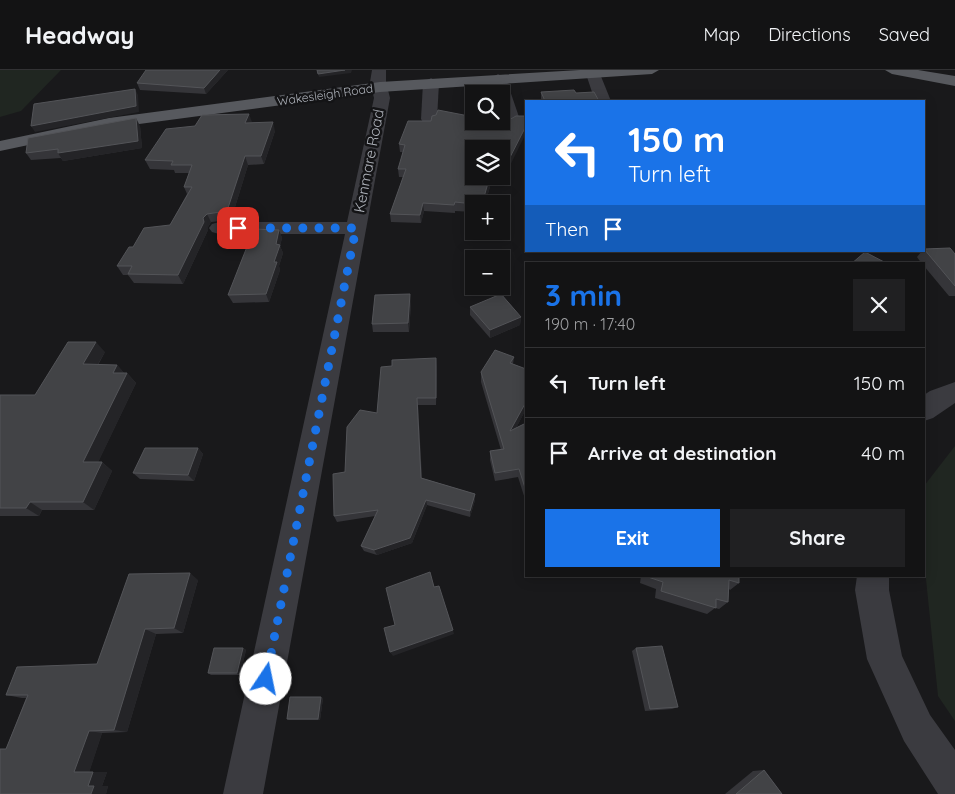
<!DOCTYPE html>
<html lang="en">
<head>
<meta charset="utf-8">
<style>
  :root { --surface:#131314; --page:#202022; --text:#f1f3f6; --muted:#9d9ea0; --line:#323234; --accent:#1a73e8 }
  body { margin:0; font-family:Quicksand,sans-serif; background:var(--page); color:var(--text); height:100vh; display:flex; flex-direction:column; font-size:19px; white-space:nowrap }
  * { box-sizing:border-box; margin:0 }
  p { font-size:16px; color:var(--muted) }
  .icon { flex:none; width:28px; height:28px; fill:none; stroke:currentColor; stroke-width:2; stroke-linecap:round; stroke-linejoin:round }
  .map { position:relative; flex:1; overflow:hidden }
  .details { position:absolute; left:525px; top:192px; width:400px; height:315px; display:flex; flex-direction:column; background:var(--surface); border-radius:0px; box-shadow:0 2px 12px #0003,0 0 0 1px var(--line) }
  .details>* { flex:none }
  .hud { position:absolute; left:525px; top:30px; width:400px; height:152px; border-radius:0px; box-shadow:0 2px 12px #0003,0 0 0 1px var(--line); background:#1a73e8; color:#fff; overflow:hidden }
  .buttons { position:absolute; left:465px; top:15px; display:grid; gap:10px }
  .buttons a { display:grid; place-items:center; width:45px; height:45px; border-radius:0px; background:var(--surface); box-shadow:0 2px 12px #0003,0 0 0 1px var(--line); font-size:25px }
  .pin { position:absolute; display:grid; place-items:center; width:42px; height:42px; color:#fff; margin:-21px; border-radius:10px; box-shadow:0 2px 8px #0006 }
  .me { position:absolute; width:55px; margin:-28px; rotate:11deg; stroke-linejoin:round; filter:drop-shadow(0 0 4px #0008) }
  .turn { display:flex; align-items:center; gap:18px; height:105px; padding:0 20px; font-size:22px }
  .turn .icon { width:65px; height:65px; stroke-width:2.5 }
  .turn b { display:block; font-size:35px; line-height:42px }
  .then { display:flex; align-items:center; height:48px; padding:0 20px; background:#0003; gap:10px; font-size:19px }
  .round { display:grid; place-items:center; flex:none; width:52px; height:52px; border-radius:0px; background:var(--page) }
  .head { display:flex; align-items:center; justify-content:space-between; height:85px; padding:0 20px }
  h1 { font-size:30px; font-weight:700; line-height:38px; color:var(--accent) }
  .button { display:flex; gap:10px; margin-top:auto; padding:10px 20px }
  .button a { flex:1; height:58px; border-radius:0px; background:var(--accent); color:#fff; font-size:20px; font-weight:700; line-height:58px; text-align:center }
  .button a+a { background:var(--page); color:var(--text) }
  ul { padding:0; list-style:none }
  li { display:flex; align-items:center; gap:15px; height:70px; padding:0 20px; border-top:1px solid var(--line) }
  li div { flex:1 }
  li b { display:block; font-size:19px }
  li em { font-style:normal }
  header { display:flex; align-items:center; gap:30px; box-sizing:border-box; height:70px; padding:0 25px; background:var(--surface); border-bottom:1px solid var(--line) }
  header strong { font-size:24px }
  nav { display:flex; gap:28px; margin-inline-start:auto; font-size:18px }
  .map>svg:first-child { display:block }
  .green { fill:#202621 }
  .lines { fill:none; stroke-linecap:round; stroke-linejoin:round }
  .minor { fill:#3b3b40; fill-rule:evenodd }
  .major { fill:#57595e; fill-rule:evenodd }
  .wall { fill:#353539 }
  .shaded-wall { fill:#242427 }
  .building { fill:#424346; stroke:#535458 }
  .route { stroke:#1a73e8; stroke-width:9; stroke-dasharray:0 16.2 }
  .labels { text-anchor:middle; stroke-width:5; stroke-linejoin:round; paint-order:stroke }
  .far-street-label { font-size:12px; fill:#adb1b9; stroke:#141416 }
  .street-label { font-size:15px; fill:#adb1b9; stroke:#141416 }
</style>
</head>
<body>
<header>
<strong>Headway</strong>
<nav><a>Map</a><a>Directions</a><a>Saved</a></nav>
</header>
<div class="map">
<svg width="955" height="724" viewBox="0 0 955 724">
  <rect width="100%" height="100%" fill="#19191b"/>
  <g class="green">
    <polygon points="0,0 61,0 21,41 0,47"/>
    <polygon points="955,376 955,651 938,626 924,490 924,416"/>
  </g>
  <g class="lines">
    <g class="minor">
      <polygon points="372,0 386,0 386,12 390,28 263,724 223,724 345,164 219,164 212,162 209,158 212,154 219,152 347,152 374,28 370,12"/>
      <polygon points="591,0 598,1 600,4 611,31 595,31 586,4"/>
      <path d="M 498,4 L 506,9 L 519,47 C 512,58 497,65 484,62 L 482,58 L 484,54 L 501,51 L 501,24 L 495,24 L 490,9 Z"/>
      <polygon points="431,8 439,13 437,49 435,52 423,52 421,49 423,13"/>
      <polygon points="955,312 955,333 933,348 924,351 924,325 930,321"/>
      <polygon points="857,506 889,506 889,520 902,586 930,645 955,680 955,724 938,724 904,671 867,589 855,520"/>
    </g>
    <g class="major">
      <polygon points="580,0 659,0 652,4 380,22 109,58 0,81 0,71 109,48 380,12"/>
      <polygon points="885,0 918,0 955,6 955,16 892,4"/>
    </g>
  </g>
  <g class="wall">
    <polygon points="228,0 206,24 140,20 137,13"/>
    <polygon points="541,22 599,31 541,31"/>
    <polygon points="469,28 474,28 474,51 491,51 482,53 484,56 500,55 516,46 504,108 501,105 501,79 474,79 493,106 485,134 474,134 474,142 455,141 455,143 424,141 421,153 391,152 390,144 403,107 399,107 398,99 403,82 400,82 399,74 431,51 472,46 469,36"/>
    <polygon points="251,53 275,61 264,94 248,95 231,150 211,152 208,157 208,160 183,214 134,213 128,205 123,205 117,196 133,177 170,155 187,124 184,117 189,103 175,103 174,100 150,99 145,90 195,56"/>
    <polygon points="140,56 142,78 63,91 61,88 31,90 26,83"/>
    <polygon points="279,160 282,168 280,176 283,183 279,196 280,200 269,232 233,233 228,225"/>
    <polygon points="924,179 955,184 955,226 949,226 924,196 924,194 922,194 917,187 922,181 924,181"/>
    <polygon points="411,233 409,262 373,262 372,254"/>
    <polygon points="470,237 521,247 520,255 490,268 470,245"/>
    <polygon points="105,282 98,295 117,295 124,303 127,303 136,313 98,392 102,392 112,401 94,440 42,440 39,446 0,446 0,325 35,325"/>
    <polygon points="514,287 513,294 526,299 526,339 516,358 526,353 526,429 525,429 518,407 495,411 490,390 490,381 501,380 481,312 481,302"/>
    <polygon points="437,296 436,335 418,335 422,408 475,424 475,430 470,447 427,435 412,473 377,485 364,481 361,476 375,446 337,452 334,446 345,402 377,343"/>
    <polygon points="198,378 203,384 194,411 140,409 133,403"/>
    <polygon points="641,506 739,506 739,513 730,520 729,519 728,532 719,539 715,538 707,544 655,528 656,519 640,513"/>
    <polygon points="198,510 183,563 156,564 127,662 102,663 89,702 107,702 102,716 108,716 106,724 0,724 6,679 26,628 22,628 6,625 97,594"/>
    <polygon points="243,578 246,580 240,605 211,605 208,603"/>
    <polygon points="636,578 678,637 672,639 645,641 632,581"/>
    <polygon points="323,628 320,650 289,650 287,649"/>
    <polygon points="764,700 782,724 725,724 753,701"/>
  </g>
  <g class="shaded-wall">
    <polygon points="220,0 228,0 206,24 204,18"/>
    <polygon points="345,0 352,0 351,3 319,7 318,4"/>
    <polygon points="135,19 138,25 139,42 35,62 31,56"/>
    <polygon points="249,44 252,52 245,53"/>
    <polygon points="136,48 140,56 142,78 63,91 58,83"/>
    <polygon points="480,51 491,51 482,53"/>
    <polygon points="273,52 275,61 264,94 261,86"/>
    <polygon points="526,56 526,63 504,108 504,99"/>
    <polygon points="245,86 248,95 231,150 227,141"/>
    <polygon points="490,106 493,106 485,134 482,134"/>
    <polygon points="423,133 424,141 421,153 420,145"/>
    <polygon points="207,144 211,152 208,157 208,160 183,214 178,205 203,148"/>
    <polygon points="279,160 282,168 280,176 283,183 279,196 280,200 269,232 266,224 274,192 276,174"/>
    <polygon points="410,224 411,233 409,262 408,253"/>
    <polygon points="521,247 520,255 490,268 490,260"/>
    <polygon points="96,272 105,282 92,304 83,294"/>
    <polygon points="436,288 437,296 436,335"/>
    <polygon points="117,295 126,305 113,303"/>
    <polygon points="127,303 136,313 94,401 83,392"/>
    <polygon points="417,328 418,335 422,414 421,408"/>
    <polygon points="526,332 526,339 510,370 510,361"/>
    <polygon points="198,378 203,384 194,411 188,405"/>
    <polygon points="102,392 112,401 94,440 83,432"/>
    <polygon points="475,424 475,430 470,447 470,441"/>
    <polygon points="426,430 427,435 412,473 377,485 374,480"/>
    <polygon points="30,432 42,440 39,446 26,438"/>
    <polygon points="190,503 198,510 183,563 174,558"/>
    <polygon points="145,559 156,564 127,662 114,660"/>
    <polygon points="453,560 454,564 393,586 390,582"/>
    <polygon points="243,578 246,580 240,605 237,603"/>
    <polygon points="321,627 323,628 320,650 318,649"/>
    <polygon points="89,661 102,663 89,703 74,702"/>
    <polygon points="93,702 107,702 102,716 108,716 106,724 91,724 88,716"/>
  </g>
  <g class="building">
    <polygon points="146,0 220,0 204,18 137,13"/>
    <polygon points="317,0 345,0 318,4"/>
    <polygon points="135,19 136,36 31,56 34,34"/>
    <polygon points="574,20 576,23 594,22 599,31 545,31 541,22"/>
    <polygon points="469,28 474,28 474,44"/>
    <polygon points="438,40 474,47 474,51 481,51 484,56 500,55 516,46 526,46 526,56 504,99 501,96 501,79 474,79 474,106 490,106 482,134 474,134 455,132 454,135 423,133 420,145 390,144 406,99 398,99 405,75 399,74 408,51 431,51 432,46 436,45"/>
    <polygon points="249,44 245,53 273,52 261,86 245,86 227,141 207,144 203,148 204,152 178,205 128,204 132,196 117,196 129,177 133,177 144,158 170,155 192,117 184,117 192,95 171,95 173,91 145,90 166,59 195,56 202,45"/>
    <polygon points="136,48 138,71 58,83 58,79 26,83 28,68"/>
    <polygon points="254,159 279,160 276,174 280,175 274,192 277,192 266,224 228,225"/>
    <polygon points="950,178 955,184 955,216 924,179"/>
    <polygon points="865,182 888,194 851,194"/>
    <polygon points="410,224 408,253 372,254 375,225"/>
    <polygon points="501,224 521,247 490,260 470,237"/>
    <polygon points="68,272 96,272 83,294 117,295 113,303 127,303 83,392 102,392 83,432 30,432 26,438 0,438 0,325 35,325"/>
    <polygon points="495,280 514,287 510,293 526,299 526,332 510,361 526,353 526,421 519,399 495,403 490,381 504,379 481,302"/>
    <polygon points="436,288 436,328 417,328 421,408 475,424 470,441 426,430 410,468 374,480 361,476 378,440 334,446 333,404 345,402 347,357 360,340 377,343 381,297 392,296 392,290"/>
    <polygon points="145,378 198,378 188,405 133,403"/>
    <polygon points="430,502 434,517 439,516 453,560 390,582 384,558 395,555 386,518"/>
    <polygon points="190,503 174,558 145,559 114,660 89,661 74,702 93,702 88,716 94,716 91,724 0,724 0,679 6,679 28,625 6,625 17,597 97,594 129,504"/>
    <polygon points="645,506 739,506 739,513 729,510 728,532 716,529 716,538 661,521 663,512"/>
    <polygon points="662,576 678,637 650,639 636,578"/>
    <polygon points="214,578 243,578 237,603 208,603"/>
    <polygon points="290,627 321,627 318,649 287,649"/>
    <polygon points="764,700 782,724 736,724"/>
  </g>
  <g class="lines">
    <polyline class="route" points="238,158 356,158 266,609"/>
  </g>
  <g class="labels">
    <g class="far-street-label">
      <text transform="translate(325 25) rotate(-8)" y="4">Wakesleigh Road</text>
    </g>
    <g class="street-label">
      <text transform="translate(369 91) rotate(-79)" y="5">Kenmare Road</text>
    </g>
  </g>
</svg>
<div class="buttons">
<a><svg class="icon" aria-label="search" viewBox="0 0 24 24"><circle cx="10" cy="10" r="6"/><path d="M15 15l6 6"/></svg></a>
<a><svg class="icon" aria-label="layers" viewBox="0 0 24 24"><path d="M12 4l9 5-9 5-9-5zM3 14l9 5 9-5"/></svg></a>
<a>+</a>
<a>−</a>
</div>
<div class="pin" style="left:238px;top:158px;background:#d93025"><svg class="icon" aria-label="arrive" viewBox="0 0 24 24"><path d="M6 21V4h12l-3 4 3 4H6"/></svg></div>
<svg class="me" style="left:266px;top:609px" viewBox="-20 -20 40 40"><circle r="19" fill="#fff"/><path d="M0-13L10 11 0 6-10 11z" fill="#1a73e8"/></svg>
<div class="hud">
<div class="turn"><svg class="icon" aria-label="left" viewBox="0 0 24 24"><path d="M17 20v-9H6M10 6l-5 5 5 5"/></svg><div><b>150 m</b>Turn left</div></div>
<div class="then">Then<svg class="icon" aria-label="arrive" viewBox="0 0 24 24"><path d="M6 21V4h12l-3 4 3 4H6"/></svg></div>
</div>
<section class="details">
<div class="head"><div><h1>3 min</h1><p>190 m · 17:40</p></div><a class="round"><svg class="icon" aria-label="close" viewBox="0 0 24 24"><path d="M6 6l12 12M18 6L6 18"/></svg></a></div>
<ul>
<li><svg class="icon" aria-label="left" viewBox="0 0 24 24"><path d="M17 20v-9H6M10 6l-5 5 5 5"/></svg><div><b>Turn left</b></div><em>150 m</em></li>
<li><svg class="icon" aria-label="arrive" viewBox="0 0 24 24"><path d="M6 21V4h12l-3 4 3 4H6"/></svg><div><b>Arrive at destination</b></div><em>40 m</em></li>
</ul>
<div class="button"><a>Exit</a><a>Share</a></div>
</section>
</div>
</body>
</html>
